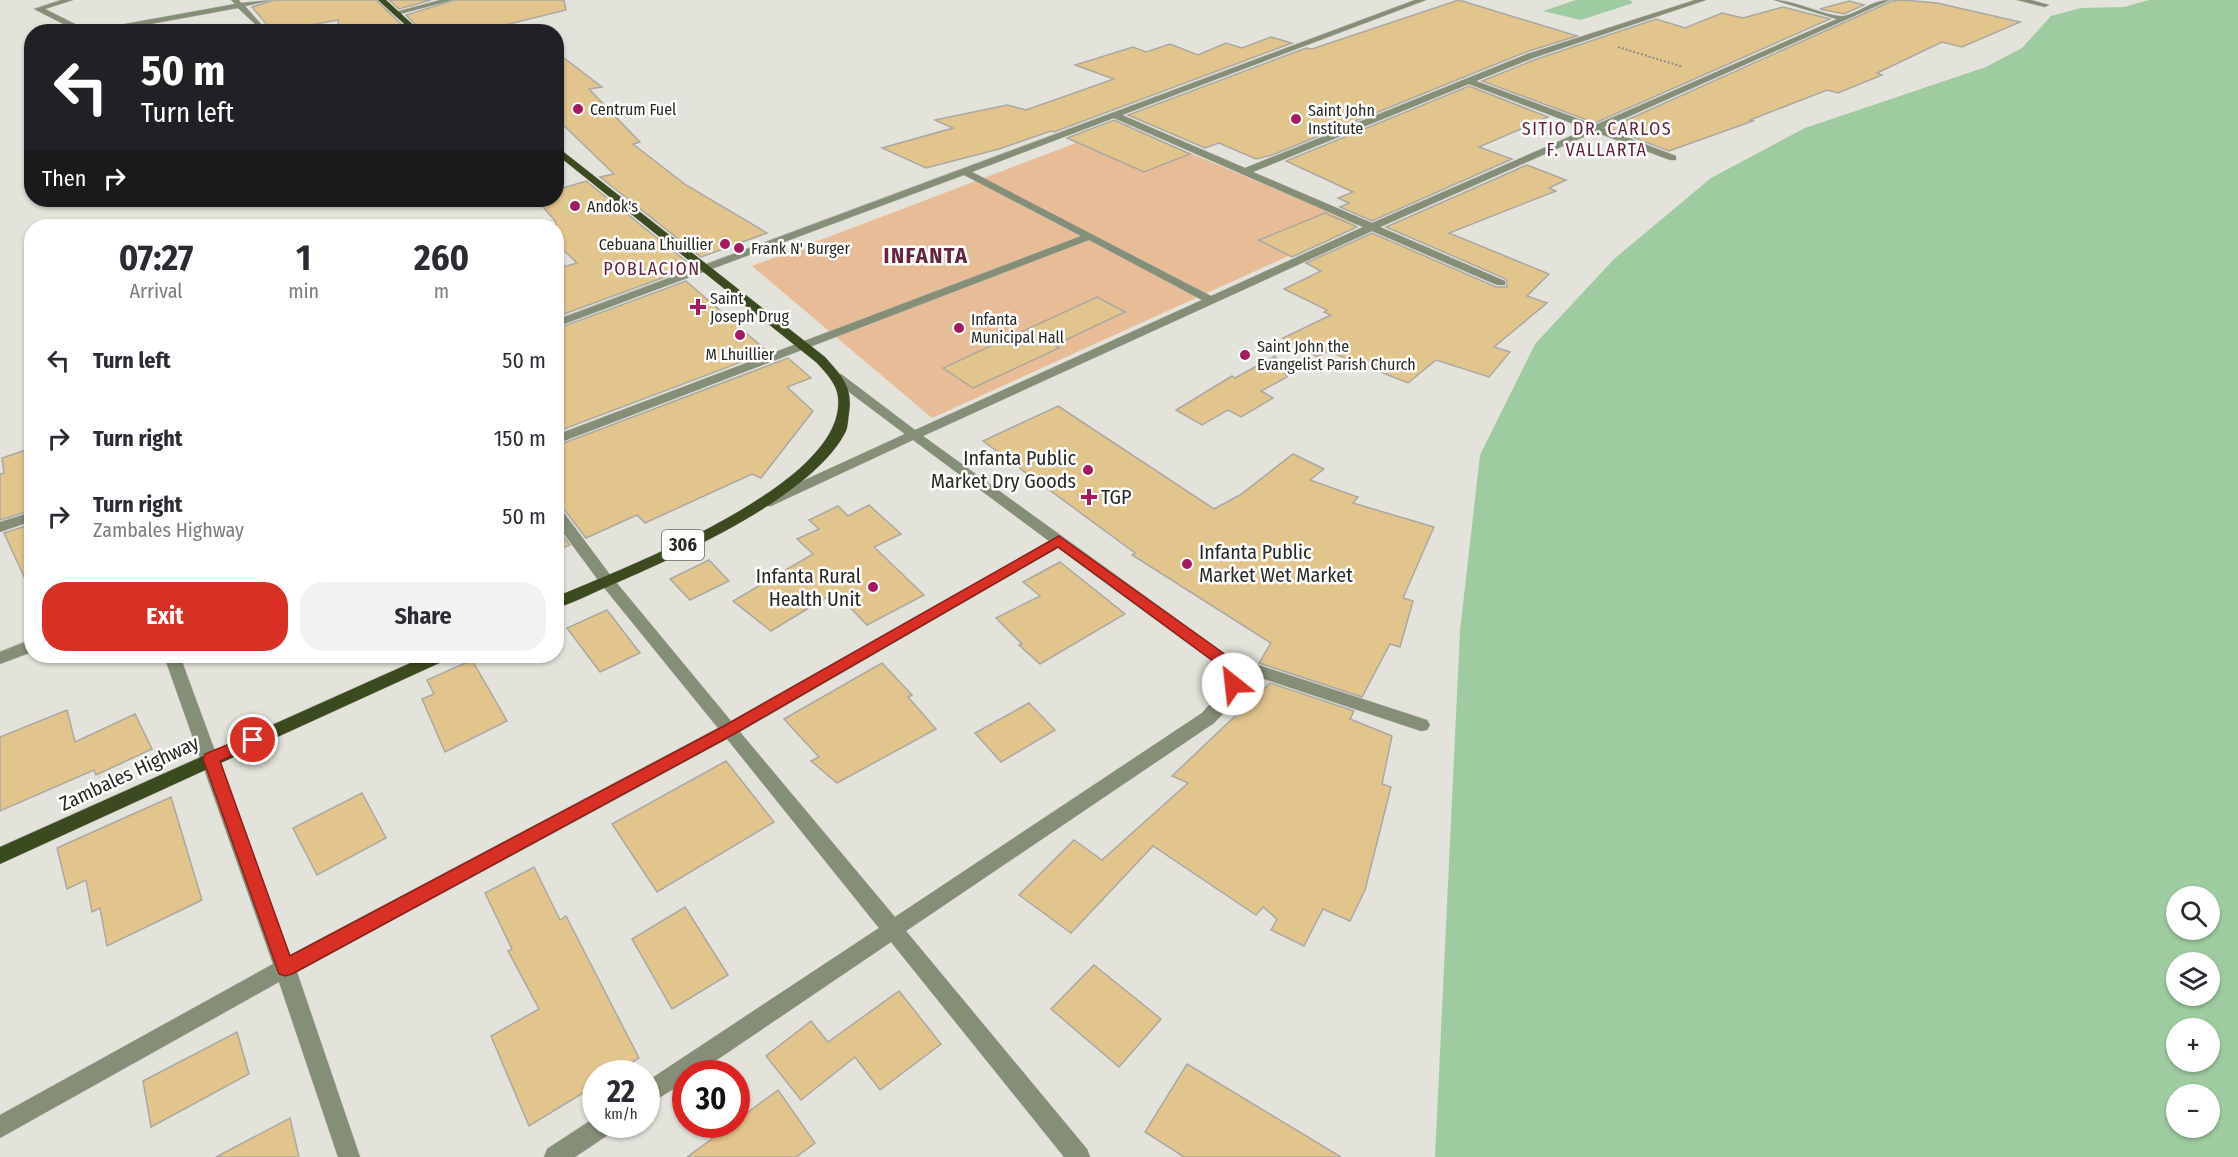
<!DOCTYPE html>
<html lang="en">
<head>
<meta charset="utf-8">
<style>
  :root { --surface:#fff; --page:#f2f2f3; --text:#2b2b33; --muted:#7c7c81; --accent:#d93025 }
  body { margin:0; font-family:"Fira Sans Condensed",sans-serif; background:var(--page); color:var(--text); height:100vh; display:flex; flex-direction:column; font-size:22px; white-space:nowrap }
  * { box-sizing:border-box; margin:0 }
  p { font-size:20px; color:var(--muted) }
  .icon { flex:none; width:33px; height:33px; fill:none; stroke:currentColor; stroke-width:2; stroke-linecap:round; stroke-linejoin:round }
  .map { position:relative; flex:1; overflow:hidden }
  .sheet { position:absolute; left:24px; top:219px; width:540px; height:444px; display:flex; flex-direction:column; background:var(--surface); border-radius:24px; box-shadow:0 2px 4px #0004 }
  .sheet>* { flex:none }
  .banner { position:absolute; left:24px; top:24px; width:540px; height:183px; border-radius:24px; box-shadow:0 2px 4px #0004; background:#202124; color:#fff; overflow:hidden }
  .fabs { position:absolute; left:2166px; top:886px; display:grid; gap:12px }
  .fabs a { display:grid; place-items:center; width:54px; height:54px; border-radius:50%; background:var(--surface); box-shadow:0 2px 4px #0004; font-size:30px }
  .speed { position:absolute; left:582px; top:1060px; display:flex; gap:12px; font-size:30px; font-weight:700; text-align:center }
  .speed>* { display:grid; place-content:center; width:78px; height:78px; border-radius:50%; background:var(--surface); box-shadow:0 2px 4px #0004; line-height:1 }
  .speed small { font-size:15px; font-weight:400 }
  .speed .limit { border:9px solid #d22; background:#fff; color:#111 }
  .pin { position:absolute; display:grid; place-items:center; width:51px; height:51px; color:#fff; margin:-26px; border:3px solid #fff; border-radius:50%; box-shadow:0 2px 6px #0007 }
  .me { position:absolute; width:66px; margin:-33px; rotate:331deg; stroke-linejoin:round; filter:drop-shadow(0 0 4px #0008) }
  .turn { display:flex; align-items:center; gap:21px; height:126px; padding:0 18px; font-size:27px }
  .turn .icon { width:78px; height:78px; stroke-width:2.5 }
  .turn b { display:block; font-size:42px; line-height:51px }
  .then { display:flex; align-items:center; height:57px; padding:0 18px; background:#0003; gap:12px; font-size:22px }
  .eta { display:flex; justify-content:space-evenly; align-items:center; height:102px; text-align:center }
  .eta b { font-size:36px; font-weight:700; line-height:42px }
  .cta { display:flex; gap:12px; margin-top:auto; padding:12px 18px }
  .cta a { flex:1; height:69px; border-radius:24px; background:var(--accent); color:#fff; font-size:24px; font-weight:700; line-height:69px; text-align:center }
  .cta a+a { background:var(--page); color:var(--text) }
  ul { padding:0; list-style:none }
  li { display:flex; align-items:center; gap:18px; height:78px; padding:0 18px }
  li div { flex:1 }
  li b { display:block; font-size:22px }
  li em { font-style:normal }
  .map>svg:first-child { display:block }
  .green { fill:#e9bc98 }
  .water { fill:#9ecca0; fill-rule:evenodd }
  .building { fill:#e2c48d; stroke:#aba8a1; stroke-width:1.5 }
  .lines { fill:none; stroke-linecap:round; stroke-linejoin:round }
  .minor-casing { stroke:#c1c1ba; stroke-width:1 }
  .major-casing { stroke:#c1c1ba; stroke-width:1 }
  .path { stroke:#8d8d87; stroke-width:2; stroke-dasharray:2 2; stroke-linecap:butt }
  .minor { fill:#858e77; fill-rule:evenodd }
  .major { fill:#3b4a1f; fill-rule:evenodd }
  .route { fill:#d93025; stroke:#8d1f18; stroke-width:1.5 }
  .poi-dot { fill:#a61b5f; stroke:#fffffe; stroke-width:2 }
  .labels { text-anchor:middle; stroke-width:5; stroke-linejoin:round; paint-order:stroke }
  .far-poi-label { font-size:16px; fill:#282825; stroke:#fffffe; text-anchor:start }
  .far-neighbourhood-label { font-size:18px; letter-spacing:1.5px; fill:#66233f; stroke:#fffffe }
  .far-quarter-label { font-size:18px; letter-spacing:1.5px; fill:#66233f; stroke:#fffffe }
  .shield { fill:#fffffe; stroke:#686866; stroke-width:1.5 }
  .shield-label { font-size:18px; font-weight:bold; fill:#282825 }
  .poi-label { font-size:20px; fill:#282825; stroke:#fffffe; text-anchor:end }
  .street-label { font-size:20px; fill:#282825; stroke:#fffffe }
  .far-district-label { font-size:22px; font-weight:bold; letter-spacing:1.5px; fill:#66233f; stroke:#fffffe }
</style>
</head>
<body>
<div class="map">
<svg width="2238" height="1157" viewBox="0 0 2238 1157">
  <rect width="100%" height="100%" fill="#e3e3db"/>
  <polygon class="green" points="1123,125 1359,224 932,418 752,266"/>
  <g class="water">
    <polygon points="1576,0 1630,0 1633,3 1581,20 1543,11"/>
    <path d="M 2149,0 L 2238,0 L 2238,1157 L 1435,1157 L 1460,631 L 1480,455 L 1535,344 L 1614,259 L 1711,178 L 1805,128 L 1986,67 L 2022,48 L 2051,16 L 2081,8 L 2124,7 ZM 2176,897 L 2210,897 L 2210,930 L 2176,930 ZM 2176,963 L 2210,963 L 2210,996 L 2176,996 ZM 2176,1029 L 2210,1029 L 2210,1062 L 2176,1062 ZM 2176,1095 L 2210,1095 L 2210,1128 L 2176,1128 Z"/>
  </g>
  <g class="building">
    <polygon points="275,0 376,0 402,25 384,32 339,32 338,20 273,32 252,7"/>
    <polygon points="389,0 431,0 399,9"/>
    <polygon points="455,0 564,0 566,10 477,32 423,32 406,15"/>
    <polygon points="1459,0 1577,36 1526,52 1272,155 1256,159 1219,143 1205,148 1128,115 1306,48 1312,49"/>
    <polygon points="1903,0 1937,3 2020,22 1962,47 1942,42 1877,73 1882,75 1838,93 1827,90 1750,120 1753,121 1669,151 1609,128 1892,1"/>
    <polygon points="1849,1 1864,5 1844,14 1820,9"/>
    <polygon points="1783,7 1830,19 1595,123 1482,81 1534,60 1656,19 1685,28 1722,13 1743,18"/>
    <polygon points="1271,37 1292,43 1054,132 1051,131 999,149 926,168 882,148 953,128 935,120 1007,105 1026,110 1114,79 1075,65 1133,47 1146,52 1170,44 1198,55 1226,43 1242,48"/>
    <polygon points="556,52 602,87 589,89 640,142 633,144 686,185 767,233 701,257 600,177 614,174 556,118"/>
    <polygon points="1469,86 1548,117 1479,147 1512,159 1372,221 1340,207 1349,203 1338,198 1353,192 1286,161"/>
    <polygon points="1114,120 1190,154 1144,172 1067,138"/>
    <polygon points="1527,165 1566,180 1549,188 1556,191 1449,233 1549,274 1527,296 1547,303 1494,347 1510,352 1489,377 1436,360 1408,383 1328,351 1317,357 1283,338 1331,315 1324,312 1327,310 1284,289 1321,271 1306,263 1372,233 1496,287 1507,287 1506,279 1386,227"/>
    <polygon points="586,181 687,262 669,268 676,273 556,317 556,269 577,263 556,243 556,222 537,200 556,200 556,190"/>
    <polygon points="1325,213 1357,227 1292,257 1259,240"/>
    <polygon points="686,281 768,352 556,432 556,329"/>
    <polygon points="1097,297 1125,312 1055,345 1059,348 973,388 943,368"/>
    <polygon points="1275,356 1287,377 1261,391 1273,398 1241,417 1228,410 1202,425 1176,410 1232,376 1235,378"/>
    <polygon points="788,358 811,378 787,387 813,411 761,478 752,474 645,523 637,515 586,538 563,508 556,506 556,446"/>
    <polygon points="1058,406 1214,509 1240,495 1293,454 1324,469 1310,480 1358,497 1353,503 1434,527 1403,598 1413,601 1400,647 1390,644 1362,697 1259,663 1271,643 1132,555 1135,553 983,441"/>
    <polygon points="32,448 32,510 0,520 0,474 4,473 2,458"/>
    <polygon points="869,505 901,534 874,547 924,595 867,625 835,592 771,631 733,601 813,554 797,539 819,529 809,520 838,506 848,516"/>
    <polygon points="32,524 32,594 4,533"/>
    <polygon points="556,527 570,545 556,551"/>
    <polygon points="709,560 729,581 690,600 670,579"/>
    <polygon points="1060,562 1125,614 1040,664 1019,645 1022,644 996,618 1040,596 1023,582"/>
    <polygon points="607,610 640,653 600,672 567,628"/>
    <polygon points="472,660 507,721 445,752 422,699 434,694 427,680"/>
    <polygon points="882,663 912,695 908,697 936,729 837,783 811,761 819,757 784,719"/>
    <polygon points="1270,683 1354,711 1350,719 1392,736 1382,784 1391,787 1365,890 1350,921 1323,909 1304,946 1271,930 1277,919 1263,907 1256,915 1153,846 1071,933 1019,895 1074,840 1102,860 1188,783 1172,776"/>
    <polygon points="1029,703 1055,730 1001,762 975,733"/>
    <polygon points="67,710 75,742 135,714 152,749 96,775 94,770 0,811 0,737"/>
    <polygon points="726,761 774,822 657,892 612,824"/>
    <polygon points="362,793 386,838 317,875 293,828"/>
    <polygon points="171,797 202,900 107,946 100,908 92,912 86,880 67,889 57,848"/>
    <polygon points="534,867 560,920 566,916 639,1058 613,1074 596,1074 596,1085 529,1126 491,1036 539,1009 508,951 512,949 485,893"/>
    <polygon points="685,907 728,975 672,1009 632,939"/>
    <polygon points="1094,965 1161,1019 1119,1067 1051,1009"/>
    <polygon points="899,991 941,1044 880,1090 855,1057 801,1100 766,1056 811,1021 828,1042"/>
    <polygon points="237,1032 249,1074 151,1127 143,1081"/>
    <polygon points="1187,1064 1341,1157 1184,1157 1145,1132"/>
    <polygon points="778,1090 815,1143 796,1157 687,1157 731,1125 736,1125 736,1121"/>
    <polygon points="290,1118 299,1157 216,1157"/>
  </g>
  <g class="lines">
    <g class="minor-casing">
      <g id="minor">
        <polygon points="61,0 73,0 45,9 83,28 97,29 235,4 231,0 239,0 241,3 273,0 245,6 261,24 257,26 238,8 107,32 79,32 34,9"/>
        <polygon points="440,0 453,0 396,15 392,13"/>
        <path d="M 1415,0 L 1426,0 L 1122,115 L 1245,168 L 1527,54 L 1695,0 L 1706,0 L 1533,58 L 1476,81 L 1595,125 L 1837,19 L 1774,0 C 1794,0 1831,18 1844,16 C 1861,12 1872,0 1890,0 L 1603,128 L 1676,156 L 1676,160 L 1670,160 L 1595,132 L 1380,227 L 1505,281 L 1505,285 L 1497,285 L 1372,231 L 923,436 L 1224,653 L 1231,663 L 1252,663 L 1427,720 L 1430,725 L 1427,730 L 1421,731 L 1246,673 L 1238,674 C 1244,695 1228,709 1214,723 L 906,931 L 1087,1149 L 1090,1157 L 1064,1157 L 891,942 L 696,1074 L 686,1074 L 686,1081 L 646,1106 L 646,1082 L 879,928 L 727,739 L 297,972 L 360,1157 L 338,1157 L 279,982 L 0,1138 L 0,1115 L 273,964 L 164,656 L 180,656 L 290,955 L 718,728 L 601,584 L 556,523 L 556,508 L 561,509 L 611,576 L 731,721 L 1049,541 L 913,440 L 771,506 L 761,506 L 759,503 L 761,500 L 905,434 L 833,380 L 833,374 L 841,374 L 915,430 L 1202,300 L 1089,240 L 556,444 L 556,435 L 1081,236 L 964,175 L 556,327 L 556,320 ZM 1469,84 L 1587,129 L 1372,223 L 1253,172 ZM 1114,118 L 1363,227 L 1211,296 L 972,172 ZM 1058,548 L 1212,661 L 1222,675 L 1223,689 L 1202,713 L 895,917 L 740,732 Z"/>
        <polygon points="2017,0 2031,0 2049,5 2045,7"/>
        <polygon points="411,24 414,28 399,32 386,32"/>
        <polygon points="32,512 32,521 0,532 0,522"/>
        <polygon points="32,639 32,652 0,664 0,652"/>
        <polygon points="596,1117 596,1125 614,1125 611,1133 575,1157 544,1157 547,1149"/>
      </g>
    </g>
    <g class="major-casing">
      <g id="major">
        <polygon points="378,0 386,0 421,32 413,32"/>
        <path d="M 556,146 L 825,357 C 842,376 853,387 849,413 C 848,419 848,426 846,431 C 814,496 680,555 616,583 C 596,591 577,602 556,608 L 556,597 C 623,568 848,484 838,397 C 837,384 825,372 817,363 L 556,154 Z"/>
        <polygon points="426,656 448,656 446,660 0,864 0,847"/>
      </g>
    </g>
    <polyline class="path" points="1618,47 1683,67"/>
    <use href="#minor" class="minor"/>
    <use href="#major" class="major"/>
  </g>
  <polygon class="route" points="1059,536 1223,653 1237,669 1241,684 1239,688 1228,688 1222,671 1213,661 1058,547 734,734 292,974 285,976 279,974 203,759 205,754 253,734 260,740 258,744 220,761 290,956 724,726"/>
  <g class="poi-dot">
    <circle cx="578" cy="109" r="6"/>
    <circle cx="1296" cy="119" r="6"/>
    <circle cx="575" cy="206" r="6"/>
    <circle cx="725" cy="244" r="6"/>
    <circle cx="739" cy="248" r="6"/>
    <path d="M695 298h6v6h6v6h-6v6h-6v-6h-6v-6h6z"/>
    <circle cx="959" cy="328" r="6"/>
    <circle cx="740" cy="335" r="6"/>
    <circle cx="1245" cy="355" r="6"/>
    <circle cx="1088" cy="470" r="6"/>
    <path d="M1086 488h6v6h6v6h-6v6h-6v-6h-6v-6h6z"/>
    <circle cx="1187" cy="564" r="6"/>
    <circle cx="873" cy="587" r="6"/>
  </g>
  <g class="labels">
    <g class="far-poi-label">
      <text x="590" y="115">Centrum Fuel</text>
      <text x="1308" y="116">Saint John<tspan x="1308" dy="18">Institute</tspan></text>
      <text x="587" y="212">Andok's</text>
      <text x="713" y="250" text-anchor="end">Cebuana Lhuillier</text>
      <text x="751" y="254">Frank N' Burger</text>
      <text x="710" y="304">Saint<tspan x="710" dy="18">Joseph Drug</tspan></text>
      <text x="971" y="325">Infanta<tspan x="971" dy="18">Municipal Hall</tspan></text>
      <text x="1257" y="352">Saint John the<tspan x="1257" dy="18">Evangelist Parish Church</tspan></text>
      <text x="740" y="360" text-anchor="middle">M Lhuillier</text>
    </g>
    <g class="far-neighbourhood-label">
      <text x="1597" y="135">SITIO DR. CARLOS<tspan x="1597" dy="21">F. VALLARTA</tspan></text>
    </g>
    <g class="far-quarter-label">
      <text x="652" y="275">POBLACION</text>
    </g>
    <rect class="shield" x="662" y="530" width="42" height="30" rx="4.5"/>
    <g class="shield-label">
      <text x="683" y="551">306</text>
    </g>
    <g class="poi-label">
      <text x="1076" y="465">Infanta Public<tspan x="1076" dy="23">Market Dry Goods</tspan></text>
      <text x="1101" y="504" text-anchor="start">TGP</text>
      <text x="1199" y="559" text-anchor="start">Infanta Public<tspan x="1199" dy="23">Market Wet Market</tspan></text>
      <text x="861" y="583">Infanta Rural<tspan x="861" dy="23">Health Unit</tspan></text>
    </g>
    <g class="street-label">
      <text transform="translate(129 773) rotate(-25)" y="7">Zambales Highway</text>
    </g>
    <g class="far-district-label">
      <text x="926" y="263">INFANTA</text>
    </g>
  </g>
</svg>
<div class="fabs">
<a><svg class="icon" aria-label="search" viewBox="0 0 24 24"><circle cx="10" cy="10" r="6"/><path d="M15 15l6 6"/></svg></a>
<a><svg class="icon" aria-label="layers" viewBox="0 0 24 24"><path d="M12 4l9 5-9 5-9-5zM3 14l9 5 9-5"/></svg></a>
<a>+</a>
<a>−</a>
</div>
<div class="speed"><div>22<small>km/h</small></div><div class="limit">30</div></div>
<div class="pin" style="left:253px;top:740px;background:#d93025"><svg class="icon" aria-label="arrive" viewBox="0 0 24 24"><path d="M6 21V4h12l-3 4 3 4H6"/></svg></div>
<svg class="me" style="left:1233px;top:684px" viewBox="-20 -20 40 40"><circle r="19" fill="#fff"/><path d="M0-13L10 11 0 6-10 11z" fill="#d93025"/></svg>
<div class="banner">
<div class="turn"><svg class="icon" aria-label="left" viewBox="0 0 24 24"><path d="M17 20v-9H6M10 6l-5 5 5 5"/></svg><div><b>50 m</b>Turn left</div></div>
<div class="then">Then<svg class="icon" aria-label="right" viewBox="0 0 24 24"><path d="M7 20v-9h11M14 6l5 5-5 5"/></svg></div>
</div>
<section class="sheet">
<div class="eta">
<div><b>07:27</b><p>Arrival</p></div>
<div><b>1</b><p>min</p></div>
<div><b>260</b><p>m</p></div>
</div>
<ul>
<li><svg class="icon" aria-label="left" viewBox="0 0 24 24"><path d="M17 20v-9H6M10 6l-5 5 5 5"/></svg><div><b>Turn left</b></div><em>50 m</em></li>
<li><svg class="icon" aria-label="right" viewBox="0 0 24 24"><path d="M7 20v-9h11M14 6l5 5-5 5"/></svg><div><b>Turn right</b></div><em>150 m</em></li>
<li><svg class="icon" aria-label="right" viewBox="0 0 24 24"><path d="M7 20v-9h11M14 6l5 5-5 5"/></svg><div><b>Turn right</b><p>Zambales Highway</p></div><em>50 m</em></li>
</ul>
<div class="cta"><a>Exit</a><a>Share</a></div>
</section>
</div>
</body>
</html>
